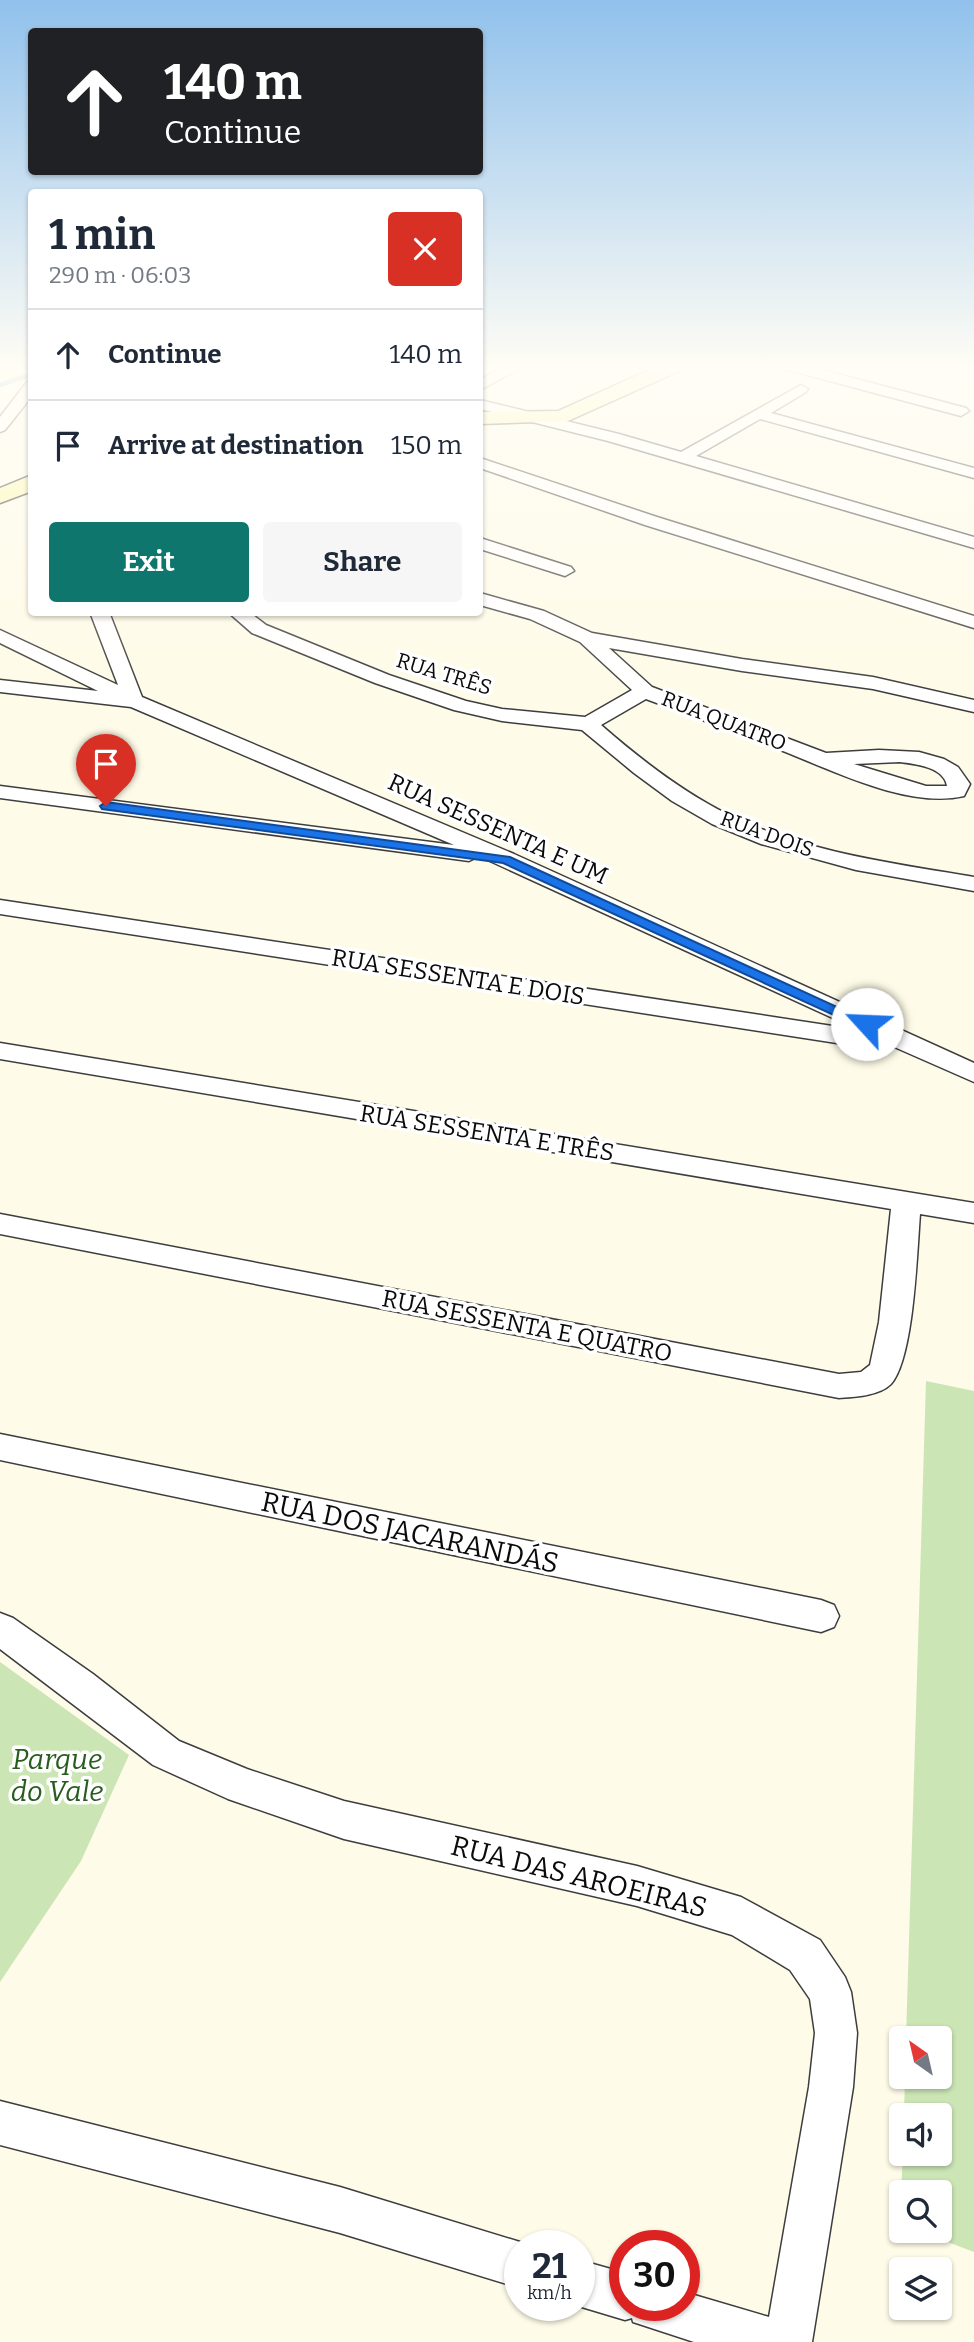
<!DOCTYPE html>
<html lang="en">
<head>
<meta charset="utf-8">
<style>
  :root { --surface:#fff; --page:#f6f6f7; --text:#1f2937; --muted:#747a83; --line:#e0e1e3; --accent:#0f766e }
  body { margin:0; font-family:Bitter,serif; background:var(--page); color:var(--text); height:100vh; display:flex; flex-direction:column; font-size:26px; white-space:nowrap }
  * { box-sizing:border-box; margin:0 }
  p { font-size:23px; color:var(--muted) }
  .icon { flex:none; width:38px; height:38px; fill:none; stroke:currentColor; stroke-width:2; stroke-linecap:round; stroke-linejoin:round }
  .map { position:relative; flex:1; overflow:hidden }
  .side { position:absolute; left:28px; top:189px; width:455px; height:427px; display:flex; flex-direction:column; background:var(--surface); border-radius:7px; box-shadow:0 2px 5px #0004 }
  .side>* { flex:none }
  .hud { position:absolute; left:28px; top:28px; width:455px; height:147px; border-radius:7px; box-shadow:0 2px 5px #0004; background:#202124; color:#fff; overflow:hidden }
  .needle { width:46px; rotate:326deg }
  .buttons { position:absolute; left:889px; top:2026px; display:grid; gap:14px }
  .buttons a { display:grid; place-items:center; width:63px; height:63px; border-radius:7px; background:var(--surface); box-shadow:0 2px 5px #0004; font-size:35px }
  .speed { position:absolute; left:504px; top:2230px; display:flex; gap:14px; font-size:35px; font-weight:700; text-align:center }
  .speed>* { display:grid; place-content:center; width:91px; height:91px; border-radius:50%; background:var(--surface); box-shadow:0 2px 5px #0004; line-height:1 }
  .speed small { font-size:18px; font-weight:400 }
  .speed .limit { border:10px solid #d22; background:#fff; color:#111 }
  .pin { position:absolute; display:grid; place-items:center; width:60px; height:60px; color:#fff; margin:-72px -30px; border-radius:50% 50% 50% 0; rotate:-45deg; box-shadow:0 0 7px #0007 }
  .pin .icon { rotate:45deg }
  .me { position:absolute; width:77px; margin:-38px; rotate:295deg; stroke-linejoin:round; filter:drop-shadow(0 0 5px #0008) }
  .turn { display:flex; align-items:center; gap:24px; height:147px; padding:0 21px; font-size:32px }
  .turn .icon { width:91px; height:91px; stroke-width:2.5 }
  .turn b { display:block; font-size:49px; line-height:60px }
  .round { display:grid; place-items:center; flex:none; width:74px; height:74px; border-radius:7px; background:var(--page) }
  .headline { display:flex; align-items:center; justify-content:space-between; height:119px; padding:0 21px }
  h1 { font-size:42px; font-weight:700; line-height:52px }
  .action { display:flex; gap:14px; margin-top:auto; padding:14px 21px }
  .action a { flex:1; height:80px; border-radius:7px; background:var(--accent); color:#fff; font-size:28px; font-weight:700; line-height:80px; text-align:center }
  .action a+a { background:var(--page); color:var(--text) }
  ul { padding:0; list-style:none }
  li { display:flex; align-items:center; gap:21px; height:91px; padding:0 21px; border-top:2px solid var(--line) }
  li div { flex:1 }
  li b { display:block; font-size:26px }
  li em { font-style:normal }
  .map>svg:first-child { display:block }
  .green { fill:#cbe5b5 }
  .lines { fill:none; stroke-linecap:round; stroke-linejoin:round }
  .stream { stroke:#3c85c4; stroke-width:4.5 }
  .street-casing { stroke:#3d3d3d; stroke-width:3 }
  .secondary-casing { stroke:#2c2c2c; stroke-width:3 }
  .street { fill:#fff; fill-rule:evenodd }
  .secondary { fill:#faf7a7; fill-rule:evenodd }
  .route { fill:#1a73e8; stroke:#114b97; stroke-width:2 }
  .labels { text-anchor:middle; stroke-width:7; stroke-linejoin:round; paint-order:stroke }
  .far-street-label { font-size:21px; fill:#0a0a0a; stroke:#fff }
  .street-label { font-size:24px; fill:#0a0a0a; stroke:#fff }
  .near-street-label { font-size:28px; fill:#0a0a0a; stroke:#fff }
  .near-park-label { font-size:28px; font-style:italic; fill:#285d1f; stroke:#fff }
</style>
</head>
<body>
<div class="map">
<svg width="974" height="2342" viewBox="0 0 974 2342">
  <rect width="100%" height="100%" fill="#fefbe8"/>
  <g class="green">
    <polygon points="926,1381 974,1391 974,2252 919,2231 940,2231 940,2193 901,2193 903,2154 940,2154 940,2116 904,2116 905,2077 940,2077 940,2039 906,2039"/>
    <polygon points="0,1662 129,1755 81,1861 0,1982"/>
  </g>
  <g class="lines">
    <polyline class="stream" points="0,385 32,374"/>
    <g class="street-casing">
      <g id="street">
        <polygon points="507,365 526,365 480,390 480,380"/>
        <polygon points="634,365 657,365 670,372 663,376"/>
        <polygon points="779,365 804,365 966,408 969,411 961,416 781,368"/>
        <polygon points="32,381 32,396 5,430 0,432 0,417 27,382"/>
        <polygon points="801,385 808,389 806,392 771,413 974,468 974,478 760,419 696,456 974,537 974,548 608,441 480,409 480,400 619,434 681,452"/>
        <polygon points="480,458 657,517 974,616 974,628 645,525 480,468"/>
        <polygon points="480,538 571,567 574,571 565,576 480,549"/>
        <path d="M 480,593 L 544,611 L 592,633 L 742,659 L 873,677 L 974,700 L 974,712 L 873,689 L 742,671 L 609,648 L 652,687 L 826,753 L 879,750 L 919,752 L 944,759 L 958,767 L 970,784 L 964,796 C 909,809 834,771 783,751 C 737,733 692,716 646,699 L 601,725 C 640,759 681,791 727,814 C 804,852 891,863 974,877 L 974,891 L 856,870 L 761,844 L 712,824 L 672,801 L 634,773 L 582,730 L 502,721 L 454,710 L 375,683 L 252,633 L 228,612 L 249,612 L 266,625 L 389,675 L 466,701 L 502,709 L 585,717 L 632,690 L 580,642 L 530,619 L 480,605 ZM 900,762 C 916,764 944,767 947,786 L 926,786 L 854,764 Z"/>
        <polygon points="90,612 109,612 142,697 514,854 974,1063 974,1082 892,1046 882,1050 0,914 0,900 859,1030 479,856 469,861 0,798 0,786 454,845 131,707 0,692 0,680 98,691 0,643 0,630 118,685"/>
        <path d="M 0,1043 L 974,1203 L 974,1223 L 920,1214 C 917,1251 914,1358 891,1384 C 879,1396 854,1397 839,1398 L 0,1234 L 0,1214 L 839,1374 L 861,1372 L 870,1365 L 879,1322 L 891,1209 L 0,1059 Z"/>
        <polygon points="0,1434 821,1600 834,1605 839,1616 834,1627 821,1632 0,1460"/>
        <polygon points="0,1613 13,1618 93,1674 179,1741 247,1769 344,1801 637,1866 741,1897 820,1940 845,1977 851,1992 857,2033 853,2087 812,2342 694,2342 633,2322 632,2318 625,2320 575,2305 579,2305 579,2260 625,2273 625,2305 684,2305 684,2292 769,2317 809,2087 815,2033 810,1999 790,1970 732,1935 637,1906 344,1839 228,1799 153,1765 0,1649"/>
        <polygon points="0,2101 340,2187 520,2242 528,2245 520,2245 520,2288 340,2233 0,2145"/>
      </g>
    </g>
    <g class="secondary-casing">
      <g id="secondary">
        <polygon points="660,365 687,365 684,369 568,421 480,424 480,412 558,411"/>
        <polygon points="32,475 32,491 0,503 0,488"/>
      </g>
    </g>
    <use href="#street" class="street"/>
    <use href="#secondary" class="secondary"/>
  </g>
  <linearGradient id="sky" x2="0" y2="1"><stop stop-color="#91c1ec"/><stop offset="0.53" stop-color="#fffdf5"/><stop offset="1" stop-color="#fffdf5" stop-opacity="0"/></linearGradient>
  <rect width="974" height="693" fill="url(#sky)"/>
  <polygon class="route" points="106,802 510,857 874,1024 867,1029 862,1028 503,863 102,809 100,806"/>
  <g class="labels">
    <g class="far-street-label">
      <text transform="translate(444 674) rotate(17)" y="7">RUA TRÊS</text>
      <text transform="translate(724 721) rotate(21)" y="7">RUA QUATRO</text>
      <text transform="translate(767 834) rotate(20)" y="7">RUA DOIS</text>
    </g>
    <g class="street-label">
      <text transform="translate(498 829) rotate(24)" y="8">RUA SESSENTA E UM</text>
      <text transform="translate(458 977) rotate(9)" y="8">RUA SESSENTA E DOIS</text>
      <text transform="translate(487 1133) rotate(9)" y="8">RUA SESSENTA E TRÊS</text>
      <text transform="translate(527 1326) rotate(11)" y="8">RUA SESSENTA E QUATRO</text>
    </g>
    <g class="near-street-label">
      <text transform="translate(410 1532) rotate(12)" y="10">RUA DOS JACARANDÁS</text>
      <text transform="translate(579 1876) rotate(14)" y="10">RUA DAS AROEIRAS</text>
    </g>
    <g class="near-park-label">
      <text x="57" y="1769">Parque<tspan x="57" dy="32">do Vale</tspan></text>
    </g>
  </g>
</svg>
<div class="buttons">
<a><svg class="needle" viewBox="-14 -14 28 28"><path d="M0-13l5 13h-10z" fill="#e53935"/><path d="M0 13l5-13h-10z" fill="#747a83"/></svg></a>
<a><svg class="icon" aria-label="sound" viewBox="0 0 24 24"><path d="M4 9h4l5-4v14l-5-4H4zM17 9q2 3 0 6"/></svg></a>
<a><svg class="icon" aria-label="search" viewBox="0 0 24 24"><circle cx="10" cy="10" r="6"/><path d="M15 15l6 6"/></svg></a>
<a><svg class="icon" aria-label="layers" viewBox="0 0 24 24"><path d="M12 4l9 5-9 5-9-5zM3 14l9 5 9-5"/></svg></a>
</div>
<div class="speed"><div>21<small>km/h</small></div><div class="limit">30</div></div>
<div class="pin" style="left:106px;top:806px;background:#d93025"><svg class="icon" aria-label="arrive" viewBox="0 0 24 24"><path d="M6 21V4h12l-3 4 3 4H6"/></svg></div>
<svg class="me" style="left:867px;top:1024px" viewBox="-20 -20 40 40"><circle r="19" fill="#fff"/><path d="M0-13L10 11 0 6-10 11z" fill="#1a73e8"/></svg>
<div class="hud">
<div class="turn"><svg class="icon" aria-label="ahead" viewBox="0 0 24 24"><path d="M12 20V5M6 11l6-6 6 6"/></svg><div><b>140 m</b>Continue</div></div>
</div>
<section class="side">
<div class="headline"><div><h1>1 min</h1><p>290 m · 06:03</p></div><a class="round" style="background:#d93025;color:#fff"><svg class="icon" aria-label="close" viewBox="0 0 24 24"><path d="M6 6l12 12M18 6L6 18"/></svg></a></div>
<ul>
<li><svg class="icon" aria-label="ahead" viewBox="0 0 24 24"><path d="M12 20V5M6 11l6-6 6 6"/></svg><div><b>Continue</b></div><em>140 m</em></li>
<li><svg class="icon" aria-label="arrive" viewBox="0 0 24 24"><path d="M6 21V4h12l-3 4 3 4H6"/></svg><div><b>Arrive at destination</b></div><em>150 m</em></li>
</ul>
<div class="action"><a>Exit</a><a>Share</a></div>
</section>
</div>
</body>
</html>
